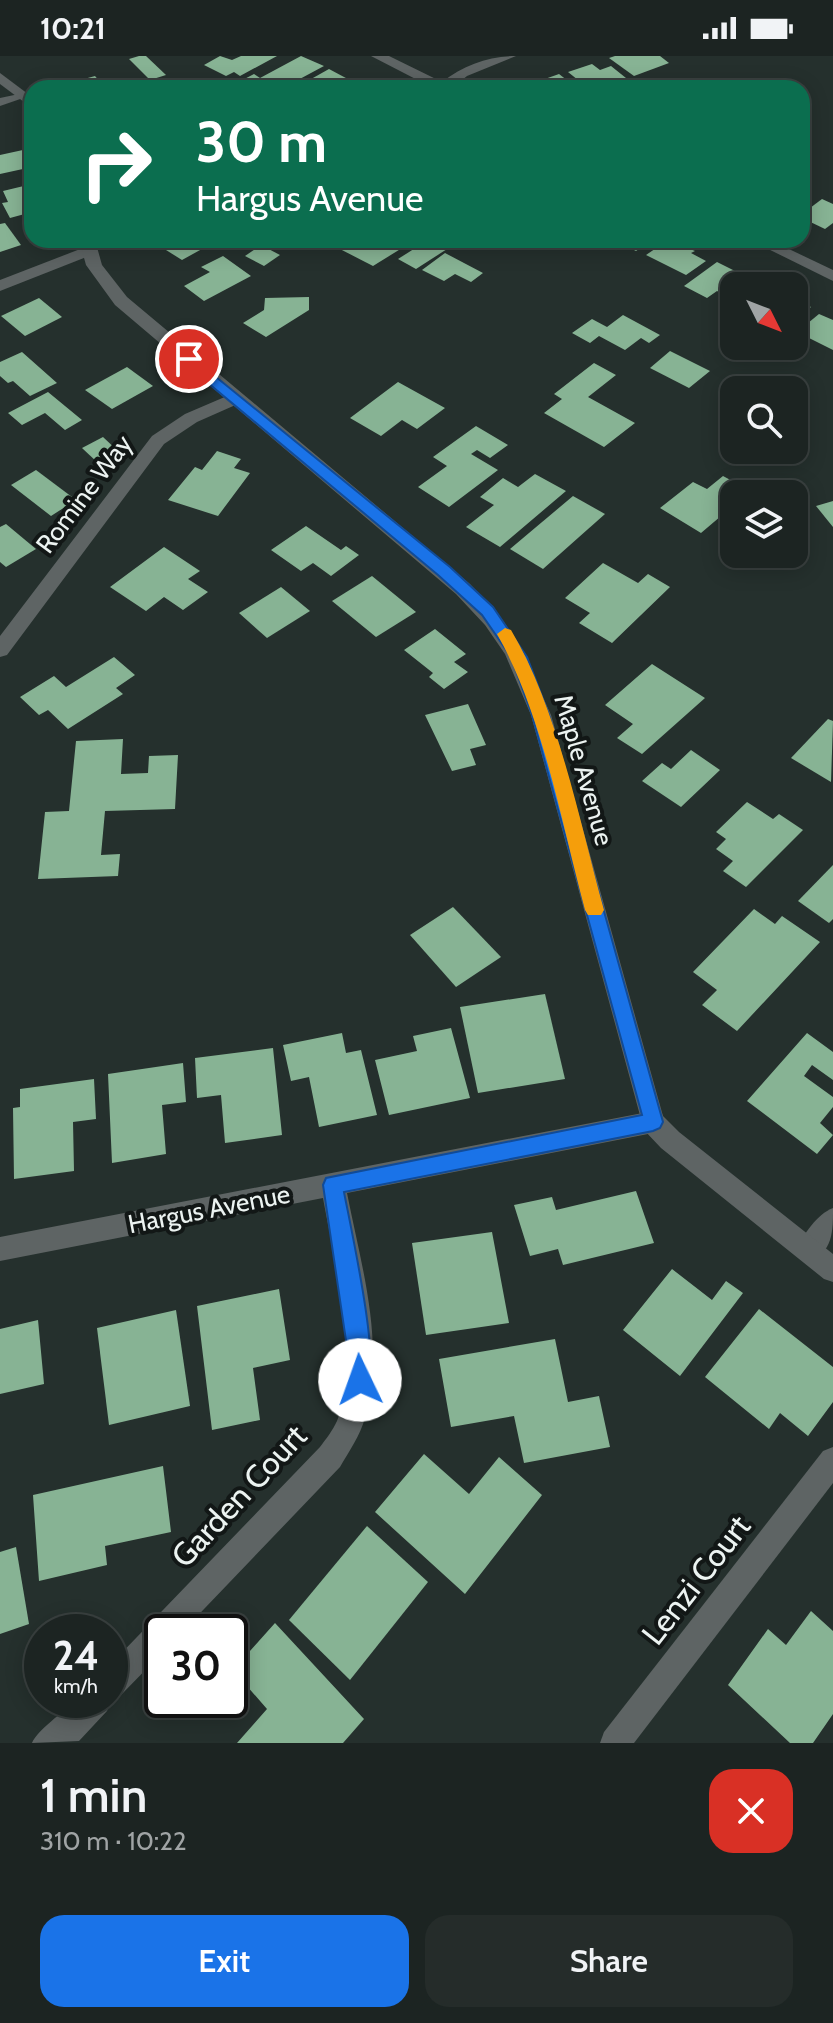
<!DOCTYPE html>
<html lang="en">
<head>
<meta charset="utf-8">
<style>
  :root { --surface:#1c2422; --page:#252c2a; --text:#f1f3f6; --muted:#a0a4a5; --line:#3a4140; --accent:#1a73e8 }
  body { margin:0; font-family:Cabin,sans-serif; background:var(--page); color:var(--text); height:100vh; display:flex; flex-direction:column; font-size:30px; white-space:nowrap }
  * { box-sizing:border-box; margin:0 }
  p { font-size:26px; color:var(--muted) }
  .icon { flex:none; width:44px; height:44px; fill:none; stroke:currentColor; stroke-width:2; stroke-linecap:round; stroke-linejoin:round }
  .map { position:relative; height:1687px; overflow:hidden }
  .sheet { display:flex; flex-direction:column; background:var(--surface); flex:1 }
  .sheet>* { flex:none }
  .hud { position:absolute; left:24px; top:24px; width:786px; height:168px; border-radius:24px; box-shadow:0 4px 20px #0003,0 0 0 2px var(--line); background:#0b6e4f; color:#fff; overflow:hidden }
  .needle { width:52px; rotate:132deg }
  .tools { position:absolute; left:720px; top:216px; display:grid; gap:16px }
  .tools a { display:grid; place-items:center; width:88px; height:88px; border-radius:16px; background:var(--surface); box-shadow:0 4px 20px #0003,0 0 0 2px var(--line); font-size:40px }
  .speed { position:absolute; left:24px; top:1558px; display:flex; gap:16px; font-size:40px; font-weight:700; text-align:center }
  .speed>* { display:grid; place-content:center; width:104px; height:104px; border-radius:50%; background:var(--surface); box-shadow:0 4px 20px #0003,0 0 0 2px var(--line); line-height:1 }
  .speed small { font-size:20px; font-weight:400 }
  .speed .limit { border:4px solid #111; border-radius:12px; background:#fff; color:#111 }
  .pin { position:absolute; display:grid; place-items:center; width:68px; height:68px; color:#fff; margin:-34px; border:4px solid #fff; border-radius:50%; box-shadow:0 2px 8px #0007 }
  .me { position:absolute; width:88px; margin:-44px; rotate:357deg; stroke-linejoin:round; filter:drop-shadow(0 0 6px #0008) }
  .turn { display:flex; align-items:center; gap:28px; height:168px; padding:0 40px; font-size:36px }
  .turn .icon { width:104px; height:104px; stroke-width:2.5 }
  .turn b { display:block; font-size:56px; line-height:68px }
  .round { display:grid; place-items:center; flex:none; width:84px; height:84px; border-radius:24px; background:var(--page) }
  .overview { display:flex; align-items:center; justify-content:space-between; height:136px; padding:0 40px }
  h1 { font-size:48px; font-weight:600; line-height:60px }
  .button { display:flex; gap:16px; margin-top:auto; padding:16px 40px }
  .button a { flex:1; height:92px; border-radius:24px; background:var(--accent); color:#fff; font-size:32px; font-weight:600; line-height:92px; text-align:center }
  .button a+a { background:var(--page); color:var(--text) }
  .status { display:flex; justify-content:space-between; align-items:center; height:56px; padding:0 40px; background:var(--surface); direction:ltr }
  .status svg { height:22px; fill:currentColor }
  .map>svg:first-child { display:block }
  .building { fill:#87b394 }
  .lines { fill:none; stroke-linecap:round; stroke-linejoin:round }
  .service { fill:#5e6464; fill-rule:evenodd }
  .minor { fill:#5e6464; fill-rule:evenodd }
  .tertiary { fill:#5e6464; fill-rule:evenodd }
  .route { fill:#1a73e8; stroke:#114b97; stroke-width:2 }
  .slow { fill:#f59e0b }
  .labels { text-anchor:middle; stroke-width:8; stroke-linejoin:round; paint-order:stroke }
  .street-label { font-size:26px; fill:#ecf3f1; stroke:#121716 }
  .near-street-label { font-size:32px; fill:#ecf3f1; stroke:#121716 }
</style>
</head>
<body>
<div class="status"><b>10:21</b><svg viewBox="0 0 49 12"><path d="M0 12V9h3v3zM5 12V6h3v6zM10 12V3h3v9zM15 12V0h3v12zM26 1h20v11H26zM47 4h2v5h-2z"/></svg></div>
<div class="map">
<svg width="833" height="1687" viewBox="0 0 833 1687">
  <rect width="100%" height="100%" fill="#25302d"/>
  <g class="building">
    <polygon points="139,0 146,0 166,19 150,24 129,3"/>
    <polygon points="220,0 232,4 241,0 277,0 240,20 234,16 226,20 204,9"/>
    <polygon points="301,0 324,10 283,32 231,30 254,18 260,22"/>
    <polygon points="615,0 660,0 669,7 634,20 609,2"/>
    <polygon points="592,8 600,14 611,10 626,22 588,32 568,16"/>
    <polygon points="329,13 359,29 354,32 314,32 304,27"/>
    <polygon points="559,18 577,32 525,30"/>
    <polygon points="95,20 105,32 55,32 55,31"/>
    <polygon points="32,92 32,111 0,118 0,99"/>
    <polygon points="32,128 32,156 10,162 2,147 8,146 3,135"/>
    <polygon points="822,143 833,148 833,167 825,173 802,162 802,158"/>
    <polygon points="5,167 21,189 0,196 0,168"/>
    <polygon points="150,184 204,184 211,188 182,204"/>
    <polygon points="350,184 415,184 373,210 338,192"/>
    <polygon points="428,184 461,184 416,213 398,203"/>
    <polygon points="614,184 652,184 636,195"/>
    <polygon points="668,184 695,195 691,197 706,205 686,219 646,199"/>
    <polygon points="261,189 280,199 264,210 245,200"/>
    <polygon points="445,197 483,217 471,226 455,218 444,225 422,214"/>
    <polygon points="223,200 251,220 204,245 184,230 210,216 201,211"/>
    <polygon points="717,206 759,227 755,230 734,230 734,244 717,235 707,242 684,230"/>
    <polygon points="309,241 309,254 266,281 243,267 264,254 265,242"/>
    <polygon points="39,242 62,261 25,280 1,260"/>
    <polygon points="794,243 811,251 794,265"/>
    <polygon points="819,258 833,264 833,294 797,276"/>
    <polygon points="623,259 660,279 649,287 641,282 625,294 599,280 590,287 572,277 592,263 607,271"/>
    <polygon points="670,295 710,315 689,332 650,312"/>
    <polygon points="22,296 57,327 30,340 13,325 8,327 0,320 0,306"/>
    <polygon points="594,307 616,319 588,341 635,367 604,391 544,357 562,343 554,338"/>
    <polygon points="127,311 153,330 112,353 85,334"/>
    <polygon points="398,326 445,352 417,373 402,364 381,380 350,362"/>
    <polygon points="48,336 82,364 65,374 45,357 22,369 8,357"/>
    <polygon points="476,370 508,389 490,402 477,394 471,398 498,414 449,451 418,431 447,410 433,401"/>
    <polygon points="103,381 119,396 98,407 82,392"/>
    <polygon points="217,395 241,403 234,412 250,417 218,460 168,444 195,411 202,414"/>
    <polygon points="36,414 76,444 51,460 11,429"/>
    <polygon points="535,418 566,435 500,491 466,471 494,449 480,441 503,422 518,431"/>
    <polygon points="723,420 751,435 734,438 734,449 701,477 660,452 693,426 707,433"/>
    <polygon points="573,440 605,458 543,513 510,493"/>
    <polygon points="833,445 833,471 816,450"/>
    <polygon points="6,468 36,493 6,511 0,506 0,471"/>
    <polygon points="306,470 341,494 346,490 359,499 331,520 313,507 301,515 271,494"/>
    <polygon points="164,491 200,515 188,523 208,536 183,554 164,541 146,555 110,531"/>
    <polygon points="603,507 638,527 648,518 670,531 612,587 579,567 590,557 565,542"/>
    <polygon points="372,520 416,556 376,581 332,545"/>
    <polygon points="281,531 310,555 267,582 239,557"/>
    <polygon points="435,573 466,598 454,606 468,616 444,633 429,621 433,617 404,594"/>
    <polygon points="114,601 135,619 116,632 123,638 68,673 48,654 39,659 20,641 54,620 66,631"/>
    <polygon points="652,608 705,642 642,698 617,682 633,668 605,649"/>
    <polygon points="468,648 486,689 470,693 476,709 452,715 425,659"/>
    <polygon points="828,663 833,665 831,726 791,702"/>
    <polygon points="123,683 121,718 148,717 149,700 178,699 175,753 105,755 101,799 120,798 118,820 38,823 45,756 69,755 76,685"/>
    <polygon points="691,694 720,714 681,751 642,725 662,707 671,713"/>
    <polygon points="747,746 773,763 779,758 803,774 746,831 723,815 733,805 716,793 726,783 716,776"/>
    <polygon points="833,809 833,863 829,867 798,845"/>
    <polygon points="453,851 501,901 456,931 410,879"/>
    <polygon points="754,853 775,868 782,860 820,886 737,975 702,949 717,934 693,916"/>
    <polygon points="545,938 565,1023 478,1037 460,951"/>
    <polygon points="451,972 470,1042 389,1059 375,1004 417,995 413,980"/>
    <polygon points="342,977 346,997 361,994 377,1059 319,1071 309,1021 291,1025 283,989"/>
    <polygon points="807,977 833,996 833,1024 812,1009 804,1020 833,1041 833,1051 820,1067 833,1079 817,1098 747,1045"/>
    <polygon points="273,992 282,1079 225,1087 221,1039 197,1042 195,1002"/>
    <polygon points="183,1007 186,1046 162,1049 166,1098 112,1107 108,1018"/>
    <polygon points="94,1023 96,1063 73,1066 74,1115 14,1123 13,1052 20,1051 20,1033"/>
    <polygon points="636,1135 654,1187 563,1209 558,1193 530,1200 514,1149 552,1141 556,1154"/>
    <polygon points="492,1176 509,1267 426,1279 412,1187"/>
    <polygon points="672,1213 712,1244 726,1225 743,1237 680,1320 623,1274"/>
    <polygon points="279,1233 290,1304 253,1312 260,1364 212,1374 197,1250"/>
    <polygon points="759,1253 833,1311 833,1346 808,1380 780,1357 769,1373 705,1321"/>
    <polygon points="176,1254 190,1350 109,1369 97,1272"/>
    <polygon points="38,1264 44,1328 0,1338 0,1273"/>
    <polygon points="555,1283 568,1346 599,1340 610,1391 524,1407 514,1360 451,1371 439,1303"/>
    <polygon points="424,1398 469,1438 499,1401 542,1439 465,1538 375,1456"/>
    <polygon points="163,1410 171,1476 105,1490 107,1509 39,1525 33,1439"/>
    <polygon points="367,1470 428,1526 350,1624 289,1564"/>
    <polygon points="16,1491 29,1568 0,1578 0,1496"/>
    <polygon points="811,1555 833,1575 833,1658 813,1687 790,1687 728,1629 768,1573 786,1589"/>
    <polygon points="275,1567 364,1663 343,1687 237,1687 267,1653 233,1614"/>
  </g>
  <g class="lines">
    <polygon class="service" points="19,38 29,40 0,50 0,42"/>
    <g class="minor">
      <path d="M 371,0 L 389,0 L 442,26 C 464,9 489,0 516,0 L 467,20 L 452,32 L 433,32 Z"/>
      <polygon points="750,184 770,184 833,214 833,225"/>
      <polygon points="88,190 94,192 94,198 0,235 0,224"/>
      <polygon points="234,337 240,339 243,343 240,347 197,366 164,388 7,599 0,601 0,580 152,380 185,358"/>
      <path d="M 653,1055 L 662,1058 L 665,1066 L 662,1074 L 653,1077 L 347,1137 C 361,1209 386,1289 365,1362 C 360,1380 349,1395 340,1411 L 182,1576 L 162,1576 L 162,1597 L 120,1640 L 111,1645 L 107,1655 L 79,1685 L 32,1687 C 38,1673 63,1657 76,1644 L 110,1644 L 110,1609 L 320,1391 C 326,1383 333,1374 337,1365 C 363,1304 334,1205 323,1142 L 0,1205 L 0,1181 Z"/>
      <path d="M 833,1152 C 833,1175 833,1196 809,1206 L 800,1203 L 796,1194 C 803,1179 817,1158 833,1152 Z"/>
      <polygon points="833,1391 833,1427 634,1687 600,1687 604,1676 823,1395"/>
    </g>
    <g class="tertiary">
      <polygon points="0,17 32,41 32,52 0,28"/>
      <polygon points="79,184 95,184 102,209 127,241 470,528 499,559 520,590 551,659 663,1060 679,1076 833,1198 833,1226 824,1223 661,1092 644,1074 531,659 505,598 485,569 456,538 115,249 86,209"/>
    </g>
  </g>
  <path class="route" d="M 189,299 L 450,511 L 493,551 L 527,601 L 549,659 L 663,1066 L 660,1072 L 653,1075 L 344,1136 C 351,1173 380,1303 368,1332 L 360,1335 L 353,1332 L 323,1129 L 326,1122 L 642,1059 L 532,659 L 511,601 L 482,559 L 438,519 L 184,307 L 182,303 Z"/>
  <path class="slow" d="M 505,572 L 511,574 C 558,653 579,764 604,854 L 601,859 L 588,859 L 585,854 C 561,765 542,657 497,578 Z"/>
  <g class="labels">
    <g class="street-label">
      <text transform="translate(84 438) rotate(-53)" y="9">Romine Way</text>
      <text transform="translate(584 714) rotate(74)" y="9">Maple Avenue</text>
      <text transform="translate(209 1153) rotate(-11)" y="9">Hargus Avenue</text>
    </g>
    <g class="near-street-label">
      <text transform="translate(239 1440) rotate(-47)" y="11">Garden Court</text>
      <text transform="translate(696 1524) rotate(-52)" y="11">Lenzi Court</text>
    </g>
  </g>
</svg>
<div class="tools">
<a><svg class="needle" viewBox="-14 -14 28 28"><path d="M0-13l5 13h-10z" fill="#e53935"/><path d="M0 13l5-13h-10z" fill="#a0a4a5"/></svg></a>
<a><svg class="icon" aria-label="search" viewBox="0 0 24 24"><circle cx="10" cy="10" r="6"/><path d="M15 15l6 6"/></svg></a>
<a><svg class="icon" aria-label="layers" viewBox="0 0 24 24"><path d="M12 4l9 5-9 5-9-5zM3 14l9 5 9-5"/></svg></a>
</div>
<div class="speed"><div>24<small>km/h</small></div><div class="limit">30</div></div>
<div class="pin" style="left:189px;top:303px;background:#d93025"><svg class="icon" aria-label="arrive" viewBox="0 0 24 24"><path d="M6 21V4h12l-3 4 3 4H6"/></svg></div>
<svg class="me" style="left:360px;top:1324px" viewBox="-20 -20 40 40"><circle r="19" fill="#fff"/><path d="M0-13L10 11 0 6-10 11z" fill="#1a73e8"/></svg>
<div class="hud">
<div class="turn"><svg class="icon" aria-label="right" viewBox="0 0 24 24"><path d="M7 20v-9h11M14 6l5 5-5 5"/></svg><div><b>30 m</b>Hargus Avenue</div></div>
</div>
</div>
<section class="sheet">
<div class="overview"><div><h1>1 min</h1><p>310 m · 10:22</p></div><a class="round" style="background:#d93025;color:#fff"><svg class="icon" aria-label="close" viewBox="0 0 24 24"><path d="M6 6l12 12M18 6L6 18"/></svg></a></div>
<div class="button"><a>Exit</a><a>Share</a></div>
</section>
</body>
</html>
